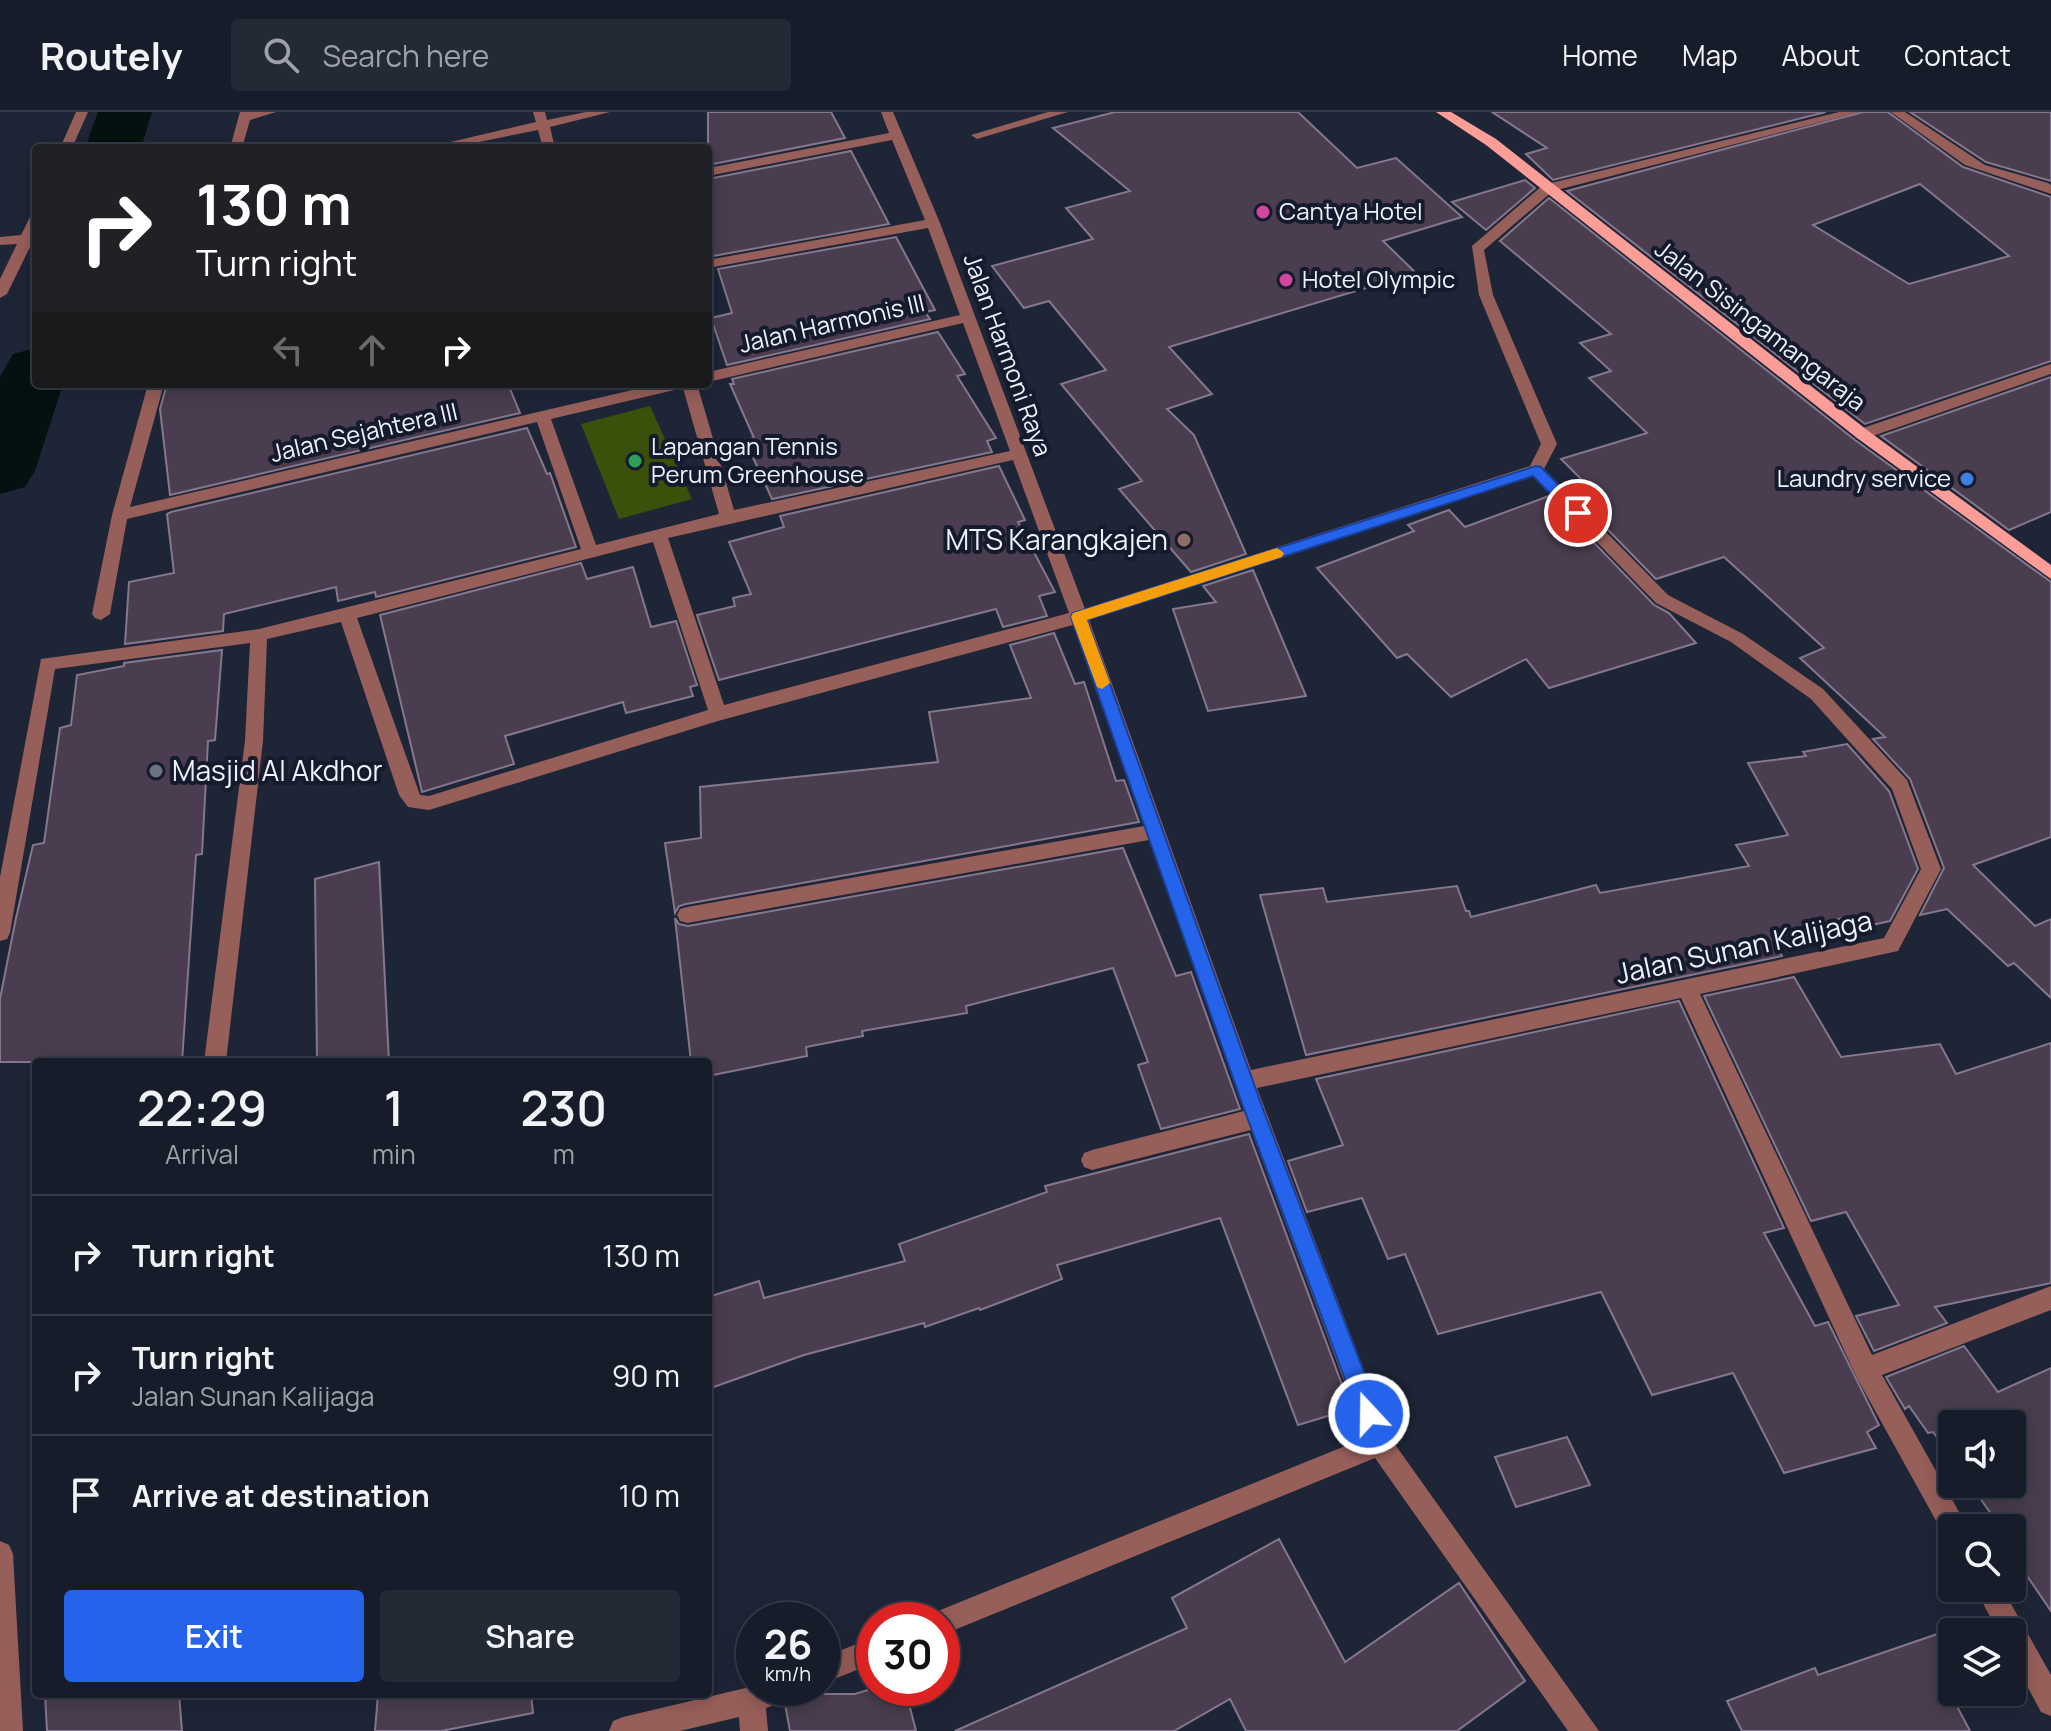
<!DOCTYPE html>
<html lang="en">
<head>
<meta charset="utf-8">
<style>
  :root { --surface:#161c29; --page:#232935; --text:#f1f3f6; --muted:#9ea1a8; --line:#353a46; --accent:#2563eb }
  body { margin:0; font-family:Manrope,sans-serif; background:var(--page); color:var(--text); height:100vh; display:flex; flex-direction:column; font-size:30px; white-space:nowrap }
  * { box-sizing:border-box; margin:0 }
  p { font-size:26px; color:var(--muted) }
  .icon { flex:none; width:44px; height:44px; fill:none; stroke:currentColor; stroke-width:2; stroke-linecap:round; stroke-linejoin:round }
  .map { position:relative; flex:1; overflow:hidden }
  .details { position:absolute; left:32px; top:946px; width:680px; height:640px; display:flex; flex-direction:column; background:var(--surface); border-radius:8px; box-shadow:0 4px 20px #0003,0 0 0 2px var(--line) }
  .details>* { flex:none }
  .hud { position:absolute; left:32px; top:32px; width:680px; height:244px; border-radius:8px; box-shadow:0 4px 20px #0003,0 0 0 2px var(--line); background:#202124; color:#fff; overflow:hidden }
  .controls { position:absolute; left:1938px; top:1298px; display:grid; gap:16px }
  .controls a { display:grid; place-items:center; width:88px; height:88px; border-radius:8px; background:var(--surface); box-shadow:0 4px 20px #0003,0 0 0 2px var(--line); font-size:40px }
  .speed { position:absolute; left:736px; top:1490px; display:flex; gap:16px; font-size:40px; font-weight:700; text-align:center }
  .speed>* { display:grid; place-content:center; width:104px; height:104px; border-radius:50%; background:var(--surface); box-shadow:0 4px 20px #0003,0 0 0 2px var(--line); line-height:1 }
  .speed small { font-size:20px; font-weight:400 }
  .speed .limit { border:12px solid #d22; background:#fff; color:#111 }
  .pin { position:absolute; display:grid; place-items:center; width:68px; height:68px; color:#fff; margin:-34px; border:4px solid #fff; border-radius:50%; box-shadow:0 2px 8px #0007 }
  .me { position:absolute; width:88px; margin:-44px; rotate:339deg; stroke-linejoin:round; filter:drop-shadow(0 0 6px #0008) }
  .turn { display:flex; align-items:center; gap:28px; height:168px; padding:0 32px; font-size:36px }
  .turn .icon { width:104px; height:104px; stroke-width:2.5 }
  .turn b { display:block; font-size:56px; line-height:68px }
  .lanes { display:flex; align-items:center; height:76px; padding:0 32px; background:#0003; justify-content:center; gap:40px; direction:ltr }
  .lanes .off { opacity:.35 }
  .eta { display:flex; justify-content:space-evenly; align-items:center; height:136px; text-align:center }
  .eta b { font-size:48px; font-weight:600; line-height:56px }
  .primary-button { display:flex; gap:16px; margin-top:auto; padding:16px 32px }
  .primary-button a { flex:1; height:92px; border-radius:8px; background:var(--accent); color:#fff; font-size:32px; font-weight:600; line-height:92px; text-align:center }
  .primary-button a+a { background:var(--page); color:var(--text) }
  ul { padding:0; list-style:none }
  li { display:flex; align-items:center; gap:24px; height:120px; padding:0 32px; border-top:2px solid var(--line) }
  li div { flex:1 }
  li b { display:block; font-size:30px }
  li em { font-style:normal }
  header { display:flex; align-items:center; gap:48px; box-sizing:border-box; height:112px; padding:0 40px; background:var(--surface); border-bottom:2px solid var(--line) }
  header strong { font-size:38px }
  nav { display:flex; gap:44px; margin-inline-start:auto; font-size:28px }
  .search { width:560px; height:72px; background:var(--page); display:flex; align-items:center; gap:20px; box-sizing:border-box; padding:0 28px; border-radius:8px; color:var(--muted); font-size:30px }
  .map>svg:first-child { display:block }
  .green { fill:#3a510b }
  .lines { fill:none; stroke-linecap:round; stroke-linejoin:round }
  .river { fill:#041111; fill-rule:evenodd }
  .building { fill:#493d4f; stroke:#85778c; stroke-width:2; fill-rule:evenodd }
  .minor { fill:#975f5a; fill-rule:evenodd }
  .major { fill:#fc9e97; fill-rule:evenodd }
  .route { fill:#2563eb; stroke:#184099; stroke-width:2 }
  .slow { fill:#f59e0b }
  .hotel-dot { fill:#d1479c; stroke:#151b2c; stroke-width:3 }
  .leisure-dot { fill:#2e9e5b; stroke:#151b2c; stroke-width:3 }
  .shop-dot { fill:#3f7fe0; stroke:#151b2c; stroke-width:3 }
  .education-dot { fill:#8d6e63; stroke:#151b2c; stroke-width:3 }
  .worship-dot { fill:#6b7280; stroke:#151b2c; stroke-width:3 }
  .labels { text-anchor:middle; stroke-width:8; stroke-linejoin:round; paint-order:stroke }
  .far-poi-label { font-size:24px; fill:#edf2fe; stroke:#151b2c; text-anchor:start }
  .far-street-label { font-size:24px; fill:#edf2fe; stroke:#151b2c }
  .poi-label { font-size:28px; fill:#edf2fe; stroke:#151b2c; text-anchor:end }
  .street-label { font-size:28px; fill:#edf2fe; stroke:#151b2c }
</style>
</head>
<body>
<header>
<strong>Routely</strong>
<div class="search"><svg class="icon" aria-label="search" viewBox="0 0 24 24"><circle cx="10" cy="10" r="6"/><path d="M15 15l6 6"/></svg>Search here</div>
<nav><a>Home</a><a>Map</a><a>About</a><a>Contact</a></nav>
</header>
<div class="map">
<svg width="2051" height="1619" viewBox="0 0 2051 1619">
  <rect width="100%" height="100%" fill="#1e2537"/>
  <polygon class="green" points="650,294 692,387 619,407 581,312"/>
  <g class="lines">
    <g class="river">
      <polygon points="98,0 152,0 141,36 85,36"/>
      <polygon points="36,236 36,272 63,272 35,359 25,375 0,382 0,265 13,242"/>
    </g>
  </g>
  <g class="building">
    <polygon points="708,0 831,0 845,26 708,53"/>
    <polygon points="1115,0 1298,0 1357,56 1396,46 1462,105 1383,129 1416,161 1169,235 1212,282 1167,297 1194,323 1246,442 1191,460 1119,377 1142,369 1061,272 1106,258 1049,189 1024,196 992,154 1093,127 1066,96 1130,79 1053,16"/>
    <polygon points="1492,0 1826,0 1553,68 1526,42 1547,36"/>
    <path d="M 1863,0 L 1888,0 L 1963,55 L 2051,85 L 2051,249 L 1865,312 L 1567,79 ZM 1920,72 L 2009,144 L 1909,172 L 1813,113 Z"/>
    <polygon points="1910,0 2051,0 2051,69 1986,50"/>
    <polygon points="851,39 889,112 713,144 708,130 708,67"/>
    <polygon points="1525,68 1535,76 1486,118 1452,90"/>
    <polygon points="1549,86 1855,328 2051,470 2051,725 1973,753 2035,814 2051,807 2051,886 2014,851 2008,854 1947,797 1920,803 1944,756 1910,667 1873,627 1885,625 1800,546 1824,536 1724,445 1656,467 1568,377 1585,371 1561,347 1647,321 1589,266 1611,259 1580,231 1611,222 1500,129"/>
    <polygon points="896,125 935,198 925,200 930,207 727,253 711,206 732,201 718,157"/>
    <polygon points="938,220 965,262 957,264 996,326 987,329 992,340 772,387 745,328 754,326 730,272 734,272 732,267"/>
    <polygon points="2051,265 2051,400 2009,418 1881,324"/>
    <polygon points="167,272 508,272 520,301 170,383 160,297"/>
    <polygon points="527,316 547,362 550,361 576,435 376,485 375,480 338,489 336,475 224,502 223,519 125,532 129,470 174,461 167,402 171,400"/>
    <polygon points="999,354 1025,408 1018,410 1055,480 1039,484 1047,504 1003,515 996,497 719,568 697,503 735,494 733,486 751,482 729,430 784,415 780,404"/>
    <polygon points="1549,384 1654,493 1669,501 1696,531 1549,576 1526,547 1451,585 1407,542 1397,546 1317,456 1414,419 1408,413 1449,398 1465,415"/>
    <polygon points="581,451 587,467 633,455 651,515 676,509 697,573 690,575 693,584 626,601 623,590 505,624 514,652 422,680 380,503"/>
    <polygon points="1253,458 1306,584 1208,599 1173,497 1216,490 1203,474"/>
    <polygon points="1054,521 1075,572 1084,570 1116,669 1124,668 1139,710 686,792 679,794 675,801 665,731 701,726 700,675 938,650 929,600 1031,586 1010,533"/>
    <polygon points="222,538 215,628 208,629 202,742 196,743 182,950 0,950 0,887 16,806 33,733 44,731 60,616 71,613 77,563 124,554 124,551"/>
    <polygon points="1847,632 1889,679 1918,757 1890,809 1853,817 1846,805 1772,827 1782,844 1306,943 1260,783 1323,776 1327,790 1457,774 1466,799 1469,799 1471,805 1596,773 1600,781 1749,754 1736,733 1788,723 1748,651 1806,644 1803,640"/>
    <polygon points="1123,736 1176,864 1191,860 1240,997 1161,1017 1138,953 1148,950 1113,856 966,894 967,901 862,919 863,924 806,935 807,944 708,964 708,950 691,950 675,806 679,812 688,814"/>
    <polygon points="379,750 389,950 317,950 315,767"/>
    <polygon points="1794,865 1841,945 1940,932 1956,962 2051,931 2051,1171 1935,1195 1947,1211 1874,1239 1856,1204 1899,1193 1846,1100 1811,1109 1704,884"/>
    <polygon points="1679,889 1784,1116 1764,1121 1815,1214 1828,1210 1879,1313 1867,1320 1876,1336 1784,1361 1733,1261 1652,1283 1601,1180 1438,1222 1405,1142 1388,1147 1362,1086 1307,1100 1288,1049 1343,1033 1316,967"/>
    <polygon points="1249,1022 1351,1297 1298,1313 1220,1106 1057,1153 1062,1167 980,1198 979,1196 925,1215 924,1211 804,1243 708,1277 708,1185 759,1169 764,1186 905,1149 899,1132 1047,1080 1045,1074"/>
    <polygon points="1964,1234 1998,1280 2051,1256 2051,1499 2012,1442 2012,1416 2001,1416 1970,1372 2012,1372 2012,1312 1952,1312 1952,1346 1933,1320 1928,1321 1909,1294 1905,1297 1886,1265"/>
    <polygon points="1567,1325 1590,1373 1516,1395 1495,1345"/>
    <polygon points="1279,1427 1345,1550 1459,1471 1525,1569 1457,1619 1246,1619 1230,1587 1174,1619 955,1619 1187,1516 1172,1486"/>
    <polygon points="1952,1517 1952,1585 1970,1619 1742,1619 1727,1589 1815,1556 1818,1563"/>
    <polygon points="874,1576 905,1576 916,1619 790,1619 785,1592 792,1589 796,1582 855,1582"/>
    <polygon points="45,1582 179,1582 182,1619 47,1619"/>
    <polygon points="378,1582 531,1582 533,1601 441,1619 375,1619"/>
  </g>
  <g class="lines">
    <g class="minor">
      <polygon points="76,0 88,0 72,36 60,36"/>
      <polygon points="240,0 276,0 250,8 242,36 230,36"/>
      <polygon points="533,0 545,0 547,8 586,0 610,0 550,15 555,36 543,36 538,18 449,36 425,36 536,10"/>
      <path d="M 881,0 L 893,0 L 940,111 L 1085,497 L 1530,354 L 1541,332 L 1479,183 L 1472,134 L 1543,73 L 1839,0 L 1860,0 L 1553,79 L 1484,138 L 1493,183 L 1557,332 L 1544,357 L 1668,483 L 1743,522 L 1823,577 L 1907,668 L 1941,757 L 1898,839 L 1700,882 L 1872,1243 L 2051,1174 L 2051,1198 L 1882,1263 L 1963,1407 L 1967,1416 L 1952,1416 L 1952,1428 L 1945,1425 L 1857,1266 L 1681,886 L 1257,976 L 1389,1324 L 1599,1619 L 1568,1619 L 1375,1346 L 942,1523 L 942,1508 L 930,1508 L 933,1501 L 1365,1326 L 1251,1018 L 1092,1058 L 1084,1055 L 1081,1048 L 1084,1041 L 1092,1038 L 1244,999 L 1149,728 L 687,811 L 680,809 L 677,803 L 680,797 L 687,795 L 1144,714 L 1073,513 L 718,609 L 429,698 L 408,695 L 399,683 L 341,510 L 267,527 L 263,629 L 226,950 L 204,950 L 245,629 L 250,531 L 55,557 L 10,821 L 7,827 L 0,829 L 0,765 L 41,547 L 259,517 L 581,437 L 537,310 L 127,407 L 110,502 L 101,508 L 95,506 L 92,502 L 112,403 L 148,272 L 164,272 L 130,395 L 658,272 L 697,272 L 734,398 L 1010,339 L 963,211 L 708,270 L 708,260 L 960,203 L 928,116 L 708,156 L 708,148 L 925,108 L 892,28 L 708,64 L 708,56 L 889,21 ZM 683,276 L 719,402 L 596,433 L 551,307 ZM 1013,348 L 1069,501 L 724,593 L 668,426 ZM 1533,364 L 1656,491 L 1731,530 L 1811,587 L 1892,677 L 1921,757 L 1884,826 L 1251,958 L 1089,508 ZM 653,430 L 708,598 L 429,684 L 420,683 L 357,506 Z"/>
      <polygon points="1048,0 1068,0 977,27 971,23"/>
      <polygon points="1891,0 1905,0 1985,53 2048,71 2051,73 2051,82 1965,53"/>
      <polygon points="36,102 34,127 7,182 0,186 0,167 17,132 0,133 0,125 21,123 31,103"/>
      <polygon points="2051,252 2051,262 1867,326 1857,326 1854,322 1857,318"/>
      <polygon points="0,1429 9,1433 13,1442 23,1619 0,1619"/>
      <polygon points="1975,1476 2002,1476 2051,1563 2051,1604 2041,1600 2012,1546 2012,1520 1998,1520"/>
      <polygon points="874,1525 874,1551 822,1572 822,1546"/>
      <polygon points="754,1574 754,1576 795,1576 791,1586 766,1596 768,1619 740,1619 739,1605 680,1619 609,1619 613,1609 623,1605"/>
    </g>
    <polygon class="major" points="1436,0 1451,0 1496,27 1867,318 2051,453 2051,467 1857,326 1486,33"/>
  </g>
  <polygon class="route" points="1536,354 1541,355 1583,398 1583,405 1573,405 1533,364 1087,508 1263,997 1380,1302 1377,1310 1369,1313 1361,1310 1358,1302 1244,997 1071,505 1073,501"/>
  <polygon class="slow" points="1277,436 1284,441 1282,445 1087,508 1110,571 1102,577 1097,575 1071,505 1073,501"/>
  <g class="hotel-dot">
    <circle cx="1263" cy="100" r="8"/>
    <circle cx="1286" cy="168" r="8"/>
  </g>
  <circle class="leisure-dot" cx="635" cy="349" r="8"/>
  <circle class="shop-dot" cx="1967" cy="367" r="8"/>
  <circle class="education-dot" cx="1184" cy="428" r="8"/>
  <circle class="worship-dot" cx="156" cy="659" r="8"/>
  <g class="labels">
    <g class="far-poi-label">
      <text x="1279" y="108">Cantya Hotel</text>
      <text x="1302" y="176">Hotel Olympic</text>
      <text x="651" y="343">Lapangan Tennis<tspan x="651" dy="28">Perum Greenhouse</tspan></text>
      <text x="1951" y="375" text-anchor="end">Laundry service</text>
    </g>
    <g class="far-street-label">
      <text transform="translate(832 212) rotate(-13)" y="8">Jalan Harmonis III</text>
      <text transform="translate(1760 214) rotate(38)" y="8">Jalan Sisingamangaraja</text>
      <text transform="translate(1007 243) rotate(70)" y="8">Jalan Harmoni Raya</text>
      <text transform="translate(364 321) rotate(-13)" y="8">Jalan Sejahtera III</text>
    </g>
    <g class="poi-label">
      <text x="1168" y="438">MTS Karangkajen</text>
      <text x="172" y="669" text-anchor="start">Masjid Al Akdhor</text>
    </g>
    <g class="street-label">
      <text transform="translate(1744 835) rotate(-12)" y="10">Jalan Sunan Kalijaga</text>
    </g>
  </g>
</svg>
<div class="controls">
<a><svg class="icon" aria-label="sound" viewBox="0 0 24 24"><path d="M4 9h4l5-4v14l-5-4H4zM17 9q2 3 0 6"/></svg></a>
<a><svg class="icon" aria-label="search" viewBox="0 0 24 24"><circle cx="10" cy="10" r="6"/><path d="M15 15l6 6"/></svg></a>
<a><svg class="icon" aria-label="layers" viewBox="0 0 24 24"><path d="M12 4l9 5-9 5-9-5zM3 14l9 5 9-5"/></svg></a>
</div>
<div class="speed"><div>26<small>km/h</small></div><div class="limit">30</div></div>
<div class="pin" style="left:1578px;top:401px;background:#d93025"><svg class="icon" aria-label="arrive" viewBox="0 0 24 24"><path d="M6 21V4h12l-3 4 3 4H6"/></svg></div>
<svg class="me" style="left:1369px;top:1302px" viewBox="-20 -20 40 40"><circle r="17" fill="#2563eb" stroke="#fff" stroke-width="3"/><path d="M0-11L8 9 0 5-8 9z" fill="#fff"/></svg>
<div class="hud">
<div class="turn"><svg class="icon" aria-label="right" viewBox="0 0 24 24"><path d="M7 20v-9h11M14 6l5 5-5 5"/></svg><div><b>130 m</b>Turn right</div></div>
<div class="lanes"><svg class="icon off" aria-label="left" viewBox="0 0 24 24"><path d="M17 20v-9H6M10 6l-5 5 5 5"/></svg><svg class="icon off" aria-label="ahead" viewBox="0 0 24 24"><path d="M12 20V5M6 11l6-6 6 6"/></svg><svg class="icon" aria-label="right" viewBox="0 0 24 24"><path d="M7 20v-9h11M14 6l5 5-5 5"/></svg></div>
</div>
<section class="details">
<div class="eta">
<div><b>22:29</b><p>Arrival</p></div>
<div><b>1</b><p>min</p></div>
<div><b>230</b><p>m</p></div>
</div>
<ul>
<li><svg class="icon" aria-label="right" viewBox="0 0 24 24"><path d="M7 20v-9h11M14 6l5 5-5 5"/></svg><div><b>Turn right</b></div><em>130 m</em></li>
<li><svg class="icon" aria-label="right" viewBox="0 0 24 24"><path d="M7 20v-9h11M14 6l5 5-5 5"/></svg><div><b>Turn right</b><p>Jalan Sunan Kalijaga</p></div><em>90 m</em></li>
<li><svg class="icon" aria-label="arrive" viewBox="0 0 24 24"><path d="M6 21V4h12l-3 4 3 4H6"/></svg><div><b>Arrive at destination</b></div><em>10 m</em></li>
</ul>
<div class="primary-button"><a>Exit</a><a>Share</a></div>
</section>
</div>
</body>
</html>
